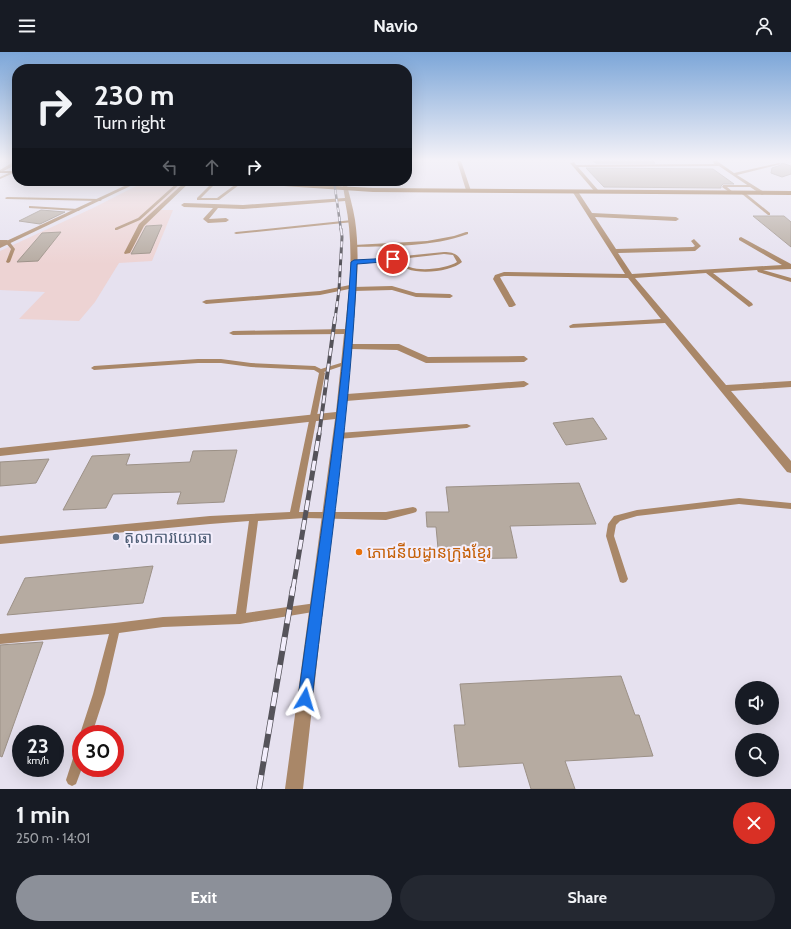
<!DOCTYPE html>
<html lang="en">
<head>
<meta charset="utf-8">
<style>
  :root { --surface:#171b24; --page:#242831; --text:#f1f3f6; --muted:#9ea1a6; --accent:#8c9099 }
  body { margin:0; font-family:Cabin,"Noto Sans Khmer",sans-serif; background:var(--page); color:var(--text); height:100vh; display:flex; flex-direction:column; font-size:15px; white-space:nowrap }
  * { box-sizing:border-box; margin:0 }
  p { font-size:13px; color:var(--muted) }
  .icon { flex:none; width:22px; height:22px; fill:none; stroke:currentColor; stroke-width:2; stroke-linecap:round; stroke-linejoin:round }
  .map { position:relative; height:737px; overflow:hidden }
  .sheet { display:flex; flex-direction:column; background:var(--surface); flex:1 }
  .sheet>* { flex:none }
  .guide { position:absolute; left:12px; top:12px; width:400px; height:122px; border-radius:16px; box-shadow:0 4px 16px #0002; background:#171b24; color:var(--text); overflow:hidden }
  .tools { position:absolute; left:735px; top:629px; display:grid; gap:8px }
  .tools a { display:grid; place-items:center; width:44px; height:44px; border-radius:50%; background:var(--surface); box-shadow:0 4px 16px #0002; font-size:20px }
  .speed { position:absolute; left:12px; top:673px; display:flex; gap:8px; font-size:20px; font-weight:700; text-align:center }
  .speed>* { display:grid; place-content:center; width:52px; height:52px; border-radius:50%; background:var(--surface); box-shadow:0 4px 16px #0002; line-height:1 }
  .speed small { font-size:10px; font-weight:400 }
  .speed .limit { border:6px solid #d22; background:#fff; color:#111 }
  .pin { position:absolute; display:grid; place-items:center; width:34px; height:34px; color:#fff; margin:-17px; border:2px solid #fff; border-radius:50%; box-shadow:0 1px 4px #0007 }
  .me { position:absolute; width:44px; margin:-22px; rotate:7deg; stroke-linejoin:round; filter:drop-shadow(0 0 3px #0008) }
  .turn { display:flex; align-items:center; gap:14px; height:84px; padding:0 16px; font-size:18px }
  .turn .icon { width:52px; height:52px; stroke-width:2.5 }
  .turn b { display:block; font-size:28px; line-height:34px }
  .lanes { display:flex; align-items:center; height:38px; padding:0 16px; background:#0003; justify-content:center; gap:20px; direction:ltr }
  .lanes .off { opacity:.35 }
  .round { display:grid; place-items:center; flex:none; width:42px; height:42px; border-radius:21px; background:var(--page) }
  .summary { display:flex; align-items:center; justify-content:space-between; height:68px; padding:0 16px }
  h1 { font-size:24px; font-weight:800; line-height:30px }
  .cta { display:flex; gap:8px; margin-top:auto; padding:8px 16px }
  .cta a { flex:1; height:46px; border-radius:24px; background:var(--accent); color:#fff; font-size:16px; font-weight:800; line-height:46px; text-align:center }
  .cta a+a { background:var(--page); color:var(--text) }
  header { display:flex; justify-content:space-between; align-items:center; height:52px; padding:0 16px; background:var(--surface); font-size:18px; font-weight:800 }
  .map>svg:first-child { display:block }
  .commercial { fill:#edd3d3 }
  .building { fill:#b6aba1; stroke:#9c9187 }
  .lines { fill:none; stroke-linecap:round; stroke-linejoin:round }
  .service { fill:#a98768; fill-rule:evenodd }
  .minor { fill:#a98768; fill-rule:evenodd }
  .tertiary { fill:#a98768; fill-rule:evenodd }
  .secondary { fill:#8a5927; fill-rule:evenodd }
  .rail-far4-casing { stroke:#55535a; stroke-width:2.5 }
  .rail-far3-casing { stroke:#55535a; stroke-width:3 }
  .rail-far2-casing { stroke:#55535a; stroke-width:4 }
  .rail-far1-casing { stroke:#55535a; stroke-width:5 }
  .rail-casing { stroke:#55535a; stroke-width:6 }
  .rail-far4 { stroke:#f3eefc; stroke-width:1.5; stroke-dasharray:4.5; stroke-linecap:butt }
  .rail-far3 { stroke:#f3eefc; stroke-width:2; stroke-dasharray:6; stroke-linecap:butt }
  .rail-far2 { stroke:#f3eefc; stroke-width:2.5; stroke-dasharray:8; stroke-linecap:butt }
  .rail-far1 { stroke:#f3eefc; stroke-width:3.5; stroke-dasharray:10; stroke-linecap:butt }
  .rail { stroke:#f3eefc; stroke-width:4.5; stroke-dasharray:14; stroke-linecap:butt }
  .route { fill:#1a73e8; stroke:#114b97 }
  .service-dot { fill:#5c6f8a; stroke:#f3eefc; stroke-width:1.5 }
  .food-dot { fill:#e8710a; stroke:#f3eefc; stroke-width:1.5 }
  .labels { text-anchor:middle; stroke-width:4; stroke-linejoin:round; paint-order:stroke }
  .near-service-label { font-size:16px; fill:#4e5e75; stroke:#f3eefc; text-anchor:start }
  .near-food-label { font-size:16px; fill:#c56008; stroke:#f3eefc; text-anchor:start }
</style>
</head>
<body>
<header><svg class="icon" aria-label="menu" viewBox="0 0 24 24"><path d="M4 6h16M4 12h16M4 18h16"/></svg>Navio<svg class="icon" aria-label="person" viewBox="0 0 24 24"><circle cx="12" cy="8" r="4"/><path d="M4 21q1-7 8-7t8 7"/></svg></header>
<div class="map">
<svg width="791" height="737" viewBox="0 0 791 737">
  <rect width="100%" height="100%" fill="#e6e1ef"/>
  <polygon class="commercial" points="142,131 183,133 155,158 173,158 152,209 119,211 95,250 79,269 19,267 45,240 0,238 0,199 93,156"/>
  <g class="building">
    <polygon points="593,109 653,109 655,111 596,111"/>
    <polygon points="782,111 791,114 791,122 782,125 771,121 772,116 781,113"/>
    <polygon points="586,116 713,117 734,132 723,132 721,134 721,136 604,135"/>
    <polygon points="41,158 65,160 40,172 19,169"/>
    <polygon points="753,164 784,164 791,170 791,195"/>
    <polygon points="162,173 150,201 131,202 146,174"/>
    <polygon points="61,180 38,209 17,210 42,181"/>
    <polygon points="593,366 607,387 566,393 553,371"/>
    <polygon points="237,398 224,450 177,452 181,440 113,442 106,456 63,458 92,404 130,402 126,413 190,410 193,399"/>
    <polygon points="49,407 36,431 0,434 0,410"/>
    <polygon points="579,431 596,472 510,474 517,506 439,507 436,475 427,475 426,460 449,460 446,435"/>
    <polygon points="153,514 143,551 7,563 25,526"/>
    <polygon points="43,590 2,705 0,704 0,593"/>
    <polygon points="621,624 635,663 639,663 653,704 565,709 575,737 531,737 523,711 459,715 454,673 465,673 460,632"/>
  </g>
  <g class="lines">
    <g class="service">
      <polygon points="13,119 16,120 0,127 0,125"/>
      <polygon points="179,129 183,129 140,168 117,178 115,178 115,176 138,166"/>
      <polygon points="214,129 218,129 201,146 217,146 240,129 243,130 219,148 197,148 197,146"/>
      <polygon points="723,133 751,133 753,134 751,135 727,135 733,140 733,142 732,142 722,135"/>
      <polygon points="742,140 744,140 770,161 770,163 768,163 742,142"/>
      <polygon points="7,145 100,147 102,148 100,149 6,147 5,146"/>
      <polygon points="30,154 78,157 80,158 78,159 29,156 29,154"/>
      <polygon points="352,168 354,169 353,170 236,182 234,181 236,180"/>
      <path d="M 466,180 L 468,180 L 468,182 C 432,195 392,194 354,195 L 352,194 L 354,193 L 427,189 L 454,184 Z"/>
      <polygon points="5,189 9,189 15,197 10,210 8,211 6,210 11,197 5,190"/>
      <path d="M 444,200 C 453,200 458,202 462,210 C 450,221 403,226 396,207 L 354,211 L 352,210 L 354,209 ZM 444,202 L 453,203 L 457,210 C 446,217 407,223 400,207 Z"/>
      <polygon points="392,234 416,241 450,242 453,244 450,246 416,245 392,238 353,239 350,237 353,235"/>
      <polygon points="198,307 221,307 251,311 315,314 321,317 344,310 348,310 349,311 348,312 324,320 325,321 299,460 386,460 413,455 416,456 417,458 416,460 413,461 386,468 305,466 258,469 246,561 316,551 319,553 321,556 319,559 240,572 163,575 119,581 105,642 92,682 81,682 81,684 80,682 93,642 109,582 0,592 0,582 115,571 163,565 236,562 249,469 210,472 0,492 0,484 210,464 290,460 319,321 314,318 251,315 221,311 198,311 94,318 91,316 94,314"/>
      <polygon points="467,372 471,374 467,376 338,387 334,384 338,381"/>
      <polygon points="739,446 791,451 791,457 739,452 637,464 620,469 616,473 614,484 628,527 626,530 623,531 620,530 606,484 608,472 614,464 637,458"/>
      <polygon points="81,692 82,716 76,732 72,734 68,732 66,728 77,694"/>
    </g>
    <g class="minor">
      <polygon points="457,109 461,109 471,139 466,138"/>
      <polygon points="713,109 717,109 734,121 779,111 781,112 737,123 764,140 764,142 762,143 719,114 578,115 598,138 599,139 596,141 570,111 574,110 576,113 714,112"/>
      <polygon points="186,129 191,129 144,174 130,201 125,202 124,201 139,172"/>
      <path d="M 342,129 L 346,129 C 349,142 353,155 355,168 C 361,209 355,251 352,292 L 399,292 L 428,305 L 524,304 L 528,307 L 524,310 L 426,311 L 397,298 L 351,297 L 347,342 L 524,329 L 529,332 L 524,335 L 346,349 L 303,737 L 285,737 L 335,367 L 0,404 L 0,396 L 336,360 L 344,282 L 233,283 L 229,281 L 233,279 L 345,277 L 349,237 L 320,243 L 206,252 L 202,250 L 206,248 L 320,239 L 350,233 C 351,204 351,177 345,149 L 243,157 L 218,156 L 209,167 L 226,166 L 229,168 L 226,170 L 208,171 L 203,167 L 213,156 L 184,155 L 181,153 L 184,151 L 243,153 L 345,146 Z"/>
      <polygon points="573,138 577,138 592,161 676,165 679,167 676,169 595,165 616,197 693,195 695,194 691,189 694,187 701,194 695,199 618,201 632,222 782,213 739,188 739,186 741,185 791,212 791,217 763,218 791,226 791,230 758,220 757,218 713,221 752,251 753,253 749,255 706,221 635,226 726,333 791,329 791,335 731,339 791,409 791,421 787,420 665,271 570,276 569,274 573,272 661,267 628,226 504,224 500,225 501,227 516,253 512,255 509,255 493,227 495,223 504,220 625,222 572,139"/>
      <polygon points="0,188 7,188 10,190 7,192 0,192"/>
    </g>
    <g class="tertiary">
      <polygon points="15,109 17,109 17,112 0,121 0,118"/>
      <polygon points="135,129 141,129 0,196 0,192"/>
    </g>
    <g class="secondary">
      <rect x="0" y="119" width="17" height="2"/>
      <polygon points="220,129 247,129 373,136 791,139 791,143 373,140 222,130"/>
    </g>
    <g class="rail-far4-casing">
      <polyline id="rail-far4" points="334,129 341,178"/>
    </g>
    <g class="rail-far3-casing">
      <polyline id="rail-far3" points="335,267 339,238 342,185 341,177"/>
    </g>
    <g class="rail-far2-casing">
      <polyline id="rail-far2" points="319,383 335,266"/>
    </g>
    <g class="rail-far1-casing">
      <polyline id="rail-far1" points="293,537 319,382"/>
    </g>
    <g class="rail-casing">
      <polyline id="rail" points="259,737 293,536"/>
    </g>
    <use href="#rail-far4" class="rail-far4"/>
    <use href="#rail-far3" class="rail-far3"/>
    <use href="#rail-far2" class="rail-far2"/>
    <use href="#rail-far1" class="rail-far1"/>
    <use href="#rail" class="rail"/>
  </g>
  <linearGradient id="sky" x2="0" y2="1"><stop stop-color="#7ca6d8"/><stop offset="0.51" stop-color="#f4f2f8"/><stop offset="1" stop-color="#f4f2f8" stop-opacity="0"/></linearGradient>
  <rect width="791" height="212" fill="url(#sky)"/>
  <path class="route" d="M 393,206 L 396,207 L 395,209 L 357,212 C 351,357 329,502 312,647 L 310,652 L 305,654 L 300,652 L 298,647 C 317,502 342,356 351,210 L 354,208 Z"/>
  <circle class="service-dot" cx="116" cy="485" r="4"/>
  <circle class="food-dot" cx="359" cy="500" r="4"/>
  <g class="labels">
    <g class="near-service-label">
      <text x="124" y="491">តុលាការយោធា</text>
    </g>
    <g class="near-food-label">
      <text x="367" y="506">ភោជនីយដ្ធានក្រុងខ្មែរ</text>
    </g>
  </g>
</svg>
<div class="tools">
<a><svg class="icon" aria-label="sound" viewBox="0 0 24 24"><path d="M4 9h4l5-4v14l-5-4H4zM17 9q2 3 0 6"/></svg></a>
<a><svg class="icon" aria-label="search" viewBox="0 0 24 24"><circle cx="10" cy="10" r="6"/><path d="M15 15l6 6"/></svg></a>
</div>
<div class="speed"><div>23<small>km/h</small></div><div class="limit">30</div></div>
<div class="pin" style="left:393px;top:207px;background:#d93025"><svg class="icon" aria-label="arrive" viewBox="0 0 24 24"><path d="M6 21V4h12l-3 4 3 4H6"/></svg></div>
<svg class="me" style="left:305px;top:647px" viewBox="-20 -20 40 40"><path d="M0-17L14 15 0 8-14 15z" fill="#1a73e8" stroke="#fff" stroke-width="4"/></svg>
<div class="guide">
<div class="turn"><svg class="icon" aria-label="right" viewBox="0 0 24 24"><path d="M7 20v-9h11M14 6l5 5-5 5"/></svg><div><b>230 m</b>Turn right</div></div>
<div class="lanes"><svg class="icon off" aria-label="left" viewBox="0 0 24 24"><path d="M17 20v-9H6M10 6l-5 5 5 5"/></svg><svg class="icon off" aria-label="ahead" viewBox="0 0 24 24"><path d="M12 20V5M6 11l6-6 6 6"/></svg><svg class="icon" aria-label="right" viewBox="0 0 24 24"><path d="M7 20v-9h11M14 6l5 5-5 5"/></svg></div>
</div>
</div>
<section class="sheet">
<div class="summary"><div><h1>1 min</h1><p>250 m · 14:01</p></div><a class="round" style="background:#d93025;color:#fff"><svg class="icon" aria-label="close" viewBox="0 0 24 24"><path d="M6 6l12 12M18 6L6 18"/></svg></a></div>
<div class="cta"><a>Exit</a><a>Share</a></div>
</section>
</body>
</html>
